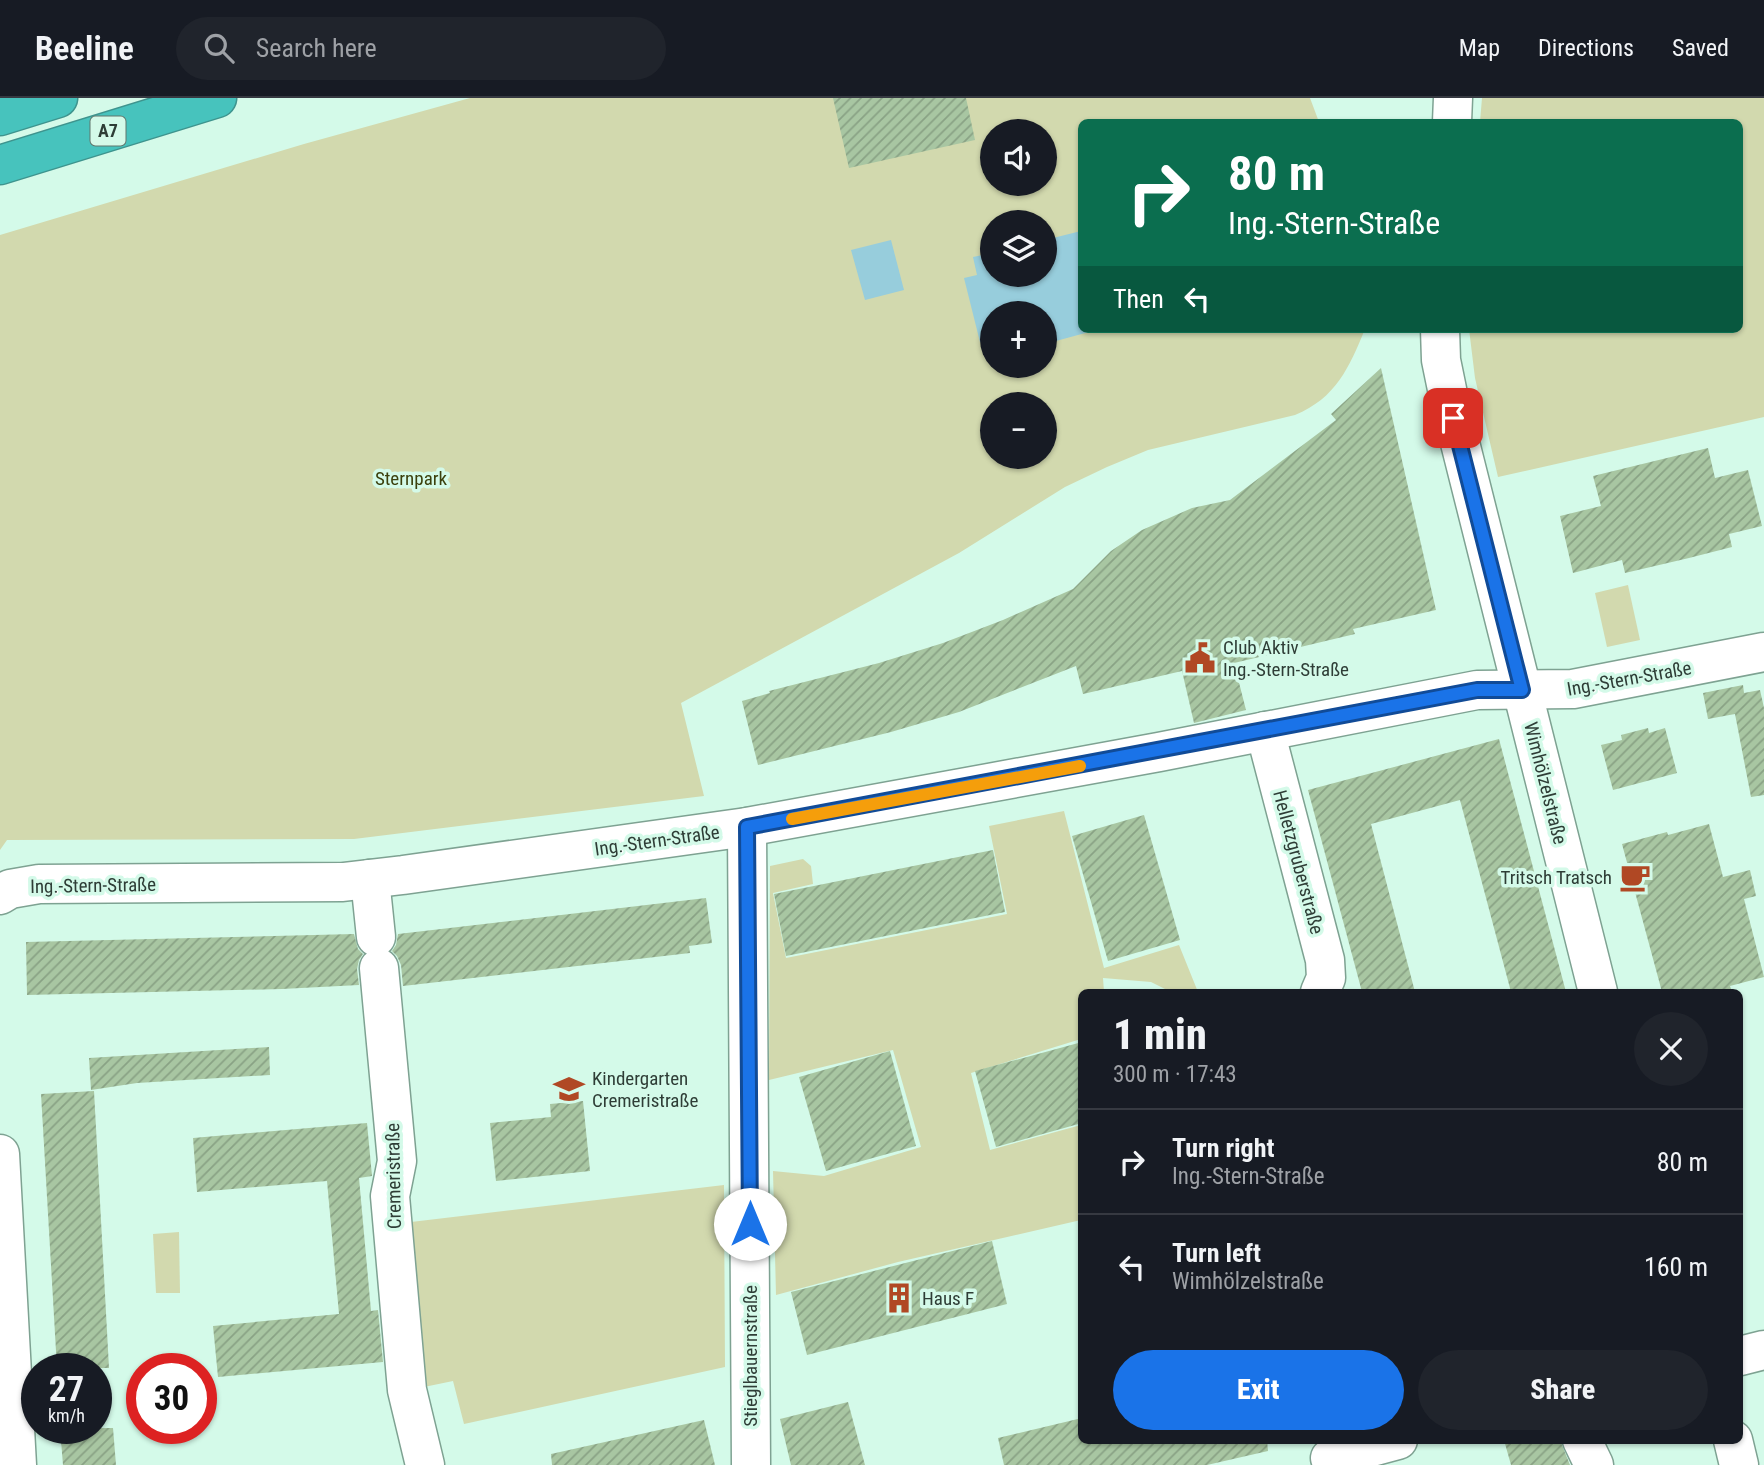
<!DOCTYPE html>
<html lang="en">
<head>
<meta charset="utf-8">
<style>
  :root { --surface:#171b24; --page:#20242c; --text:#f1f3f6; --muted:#9ea1a6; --line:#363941; --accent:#1a73e8 }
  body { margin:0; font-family:"Roboto Condensed",sans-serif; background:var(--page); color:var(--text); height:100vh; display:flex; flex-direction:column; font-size:26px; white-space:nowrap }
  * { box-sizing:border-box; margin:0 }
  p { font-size:23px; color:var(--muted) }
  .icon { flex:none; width:38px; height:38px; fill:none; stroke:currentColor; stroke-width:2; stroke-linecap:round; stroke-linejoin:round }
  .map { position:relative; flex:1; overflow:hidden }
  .sheet { position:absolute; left:1078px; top:891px; width:665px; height:455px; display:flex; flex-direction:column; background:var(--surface); border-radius:10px; box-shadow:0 2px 5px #0004 }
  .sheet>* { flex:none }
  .guide { position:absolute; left:1078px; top:21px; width:665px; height:214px; border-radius:10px; box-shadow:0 2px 5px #0004; background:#0b6e4f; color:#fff; overflow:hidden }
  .controls { position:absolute; left:980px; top:21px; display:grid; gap:14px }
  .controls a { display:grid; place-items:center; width:77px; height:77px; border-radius:50%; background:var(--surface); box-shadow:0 2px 5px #0004; font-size:35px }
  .speed { position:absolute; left:21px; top:1255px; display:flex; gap:14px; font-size:35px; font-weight:700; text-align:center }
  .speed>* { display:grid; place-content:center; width:91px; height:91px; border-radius:50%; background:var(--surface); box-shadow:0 2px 5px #0004; line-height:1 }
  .speed small { font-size:18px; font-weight:400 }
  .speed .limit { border:10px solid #d22; background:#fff; color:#111 }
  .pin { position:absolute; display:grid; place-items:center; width:60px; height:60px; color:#fff; margin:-30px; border-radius:14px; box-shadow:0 4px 10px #0006 }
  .me { position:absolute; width:77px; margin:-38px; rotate:0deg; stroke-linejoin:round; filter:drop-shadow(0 0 5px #0008) }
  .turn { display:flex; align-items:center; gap:24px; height:147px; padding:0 35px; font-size:32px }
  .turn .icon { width:91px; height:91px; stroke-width:2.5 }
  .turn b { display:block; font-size:49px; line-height:60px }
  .then { display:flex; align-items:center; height:66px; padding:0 35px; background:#0003; gap:14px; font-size:26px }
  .round { display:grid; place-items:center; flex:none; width:74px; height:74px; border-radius:37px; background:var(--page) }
  .headline { display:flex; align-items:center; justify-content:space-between; height:119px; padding:0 35px }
  h1 { font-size:42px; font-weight:800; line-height:52px }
  .primary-button { display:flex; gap:14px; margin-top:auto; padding:14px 35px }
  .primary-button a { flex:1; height:80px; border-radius:42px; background:var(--accent); color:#fff; font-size:28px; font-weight:800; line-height:80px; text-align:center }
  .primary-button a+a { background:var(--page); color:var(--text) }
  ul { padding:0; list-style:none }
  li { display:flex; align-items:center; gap:21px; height:105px; padding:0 35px; border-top:2px solid var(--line) }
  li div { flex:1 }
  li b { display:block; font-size:26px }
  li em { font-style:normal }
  header { display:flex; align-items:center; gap:42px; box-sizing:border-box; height:98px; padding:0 35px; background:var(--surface); border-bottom:2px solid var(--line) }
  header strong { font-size:33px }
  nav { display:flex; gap:38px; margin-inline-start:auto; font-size:24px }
  .search { width:490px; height:63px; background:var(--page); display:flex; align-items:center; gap:18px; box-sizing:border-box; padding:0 24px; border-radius:38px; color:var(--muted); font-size:26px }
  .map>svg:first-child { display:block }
  .park { fill:#d2d9ae; fill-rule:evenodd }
  .water { fill:#97cddc }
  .building { fill:url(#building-hatch) }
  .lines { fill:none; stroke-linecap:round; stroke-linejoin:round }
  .minor-casing { stroke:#7ea292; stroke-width:41 }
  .highway-casing { stroke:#3e948e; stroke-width:41 }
  .minor { stroke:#fff; stroke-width:38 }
  .highway { stroke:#47c3bd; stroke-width:38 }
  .route-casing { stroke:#114b97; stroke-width:18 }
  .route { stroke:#1a73e8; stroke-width:12 }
  .slow { stroke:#f59e0b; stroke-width:12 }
  .labels { text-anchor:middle; stroke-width:7; stroke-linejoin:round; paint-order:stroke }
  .shield { fill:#d4fae9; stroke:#60766c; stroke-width:2 }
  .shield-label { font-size:18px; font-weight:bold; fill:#2e3d36 }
  .park-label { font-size:19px; fill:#3b400d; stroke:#d4fae9 }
  .poi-label { font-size:19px; fill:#2e3d36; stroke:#d4fae9; text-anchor:start }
  .street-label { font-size:19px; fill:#2e3d36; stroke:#d4fae9 }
</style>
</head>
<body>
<header>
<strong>Beeline</strong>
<div class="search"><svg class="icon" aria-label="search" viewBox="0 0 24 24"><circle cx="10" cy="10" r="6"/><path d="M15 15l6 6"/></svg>Search here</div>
<nav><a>Map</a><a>Directions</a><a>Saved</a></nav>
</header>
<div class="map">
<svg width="1764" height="1367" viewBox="0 0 1764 1367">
  <defs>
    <pattern id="building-hatch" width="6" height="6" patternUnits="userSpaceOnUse" patternTransform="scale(1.75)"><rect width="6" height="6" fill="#a8c6a2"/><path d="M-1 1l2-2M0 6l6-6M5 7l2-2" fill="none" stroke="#89a285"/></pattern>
  </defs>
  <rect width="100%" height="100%" fill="#d4fae9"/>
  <g class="park">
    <path d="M 470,0 L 1310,0 L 1319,24 L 1082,24 L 1082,231 L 1365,231 C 1349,270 1336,300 1295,317 L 1148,352 L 1107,369 L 1065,389 L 959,455 L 681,605 L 704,698 L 354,741 L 7,742 L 0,752 L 0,137 L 304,46 ZM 992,33 L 1045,33 L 1045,86 L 992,86 ZM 992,124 L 1045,124 L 1045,177 L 992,177 ZM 992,215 L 1045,215 L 1045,268 L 992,268 ZM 992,306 L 1045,306 L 1045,359 L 992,359 Z"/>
    <polygon points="1482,0 1764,0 1764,319 1498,379 1475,280 1469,231 1740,231 1740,24 1480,24"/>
    <polygon points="1628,487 1640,542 1607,549 1595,495"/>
    <polygon points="1064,713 1104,870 1179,847 1198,894 1171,894 1151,884 1103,880 1104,894 1082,894 1081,941 971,975 990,1052 1081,1027 1081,1122 898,1164 776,1197 773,1073 824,1078 921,1049 893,952 769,982 770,768 803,761 811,768 813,786 773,795 786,860 1007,816 989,728"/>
    <polygon points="724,1087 725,1269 464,1326 453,1283 424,1289 411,1124"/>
    <polygon points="179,1134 180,1195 156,1195 153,1136"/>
  </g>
  <g class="water">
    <polygon points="1081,133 1082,231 1100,231 1045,246 1045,215 992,215 992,242 980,244 964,180 977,177 973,159 992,155 992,177 1045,177 1045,142"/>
    <polygon points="891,142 904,192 865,202 851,152"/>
  </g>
  <g class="building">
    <polygon points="833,0 966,0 975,42 849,70"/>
    <polygon points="1381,270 1436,512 1353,531 1355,536 1234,565 1246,612 1194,625 1182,573 1083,596 1076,568 959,614 891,634 758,667 742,603 770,595 769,593 879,565 943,545 1003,522 1073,491 1111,453 1142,432 1192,410 1230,402 1336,322 1331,316"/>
    <polygon points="1708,350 1715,380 1748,372 1762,428 1729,436 1732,449 1689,460 1625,475 1622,462 1573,475 1560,418 1601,408 1593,378"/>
    <polygon points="1743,587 1744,595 1760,592 1764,610 1764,697 1751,699 1735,616 1708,621 1703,595"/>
    <polygon points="1648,630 1649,635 1665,630 1677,675 1613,692 1601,647 1622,642 1621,637"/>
    <polygon points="1499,641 1566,894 1511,894 1460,702 1371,726 1415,894 1362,894 1308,692"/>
    <polygon points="1144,717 1180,842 1108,863 1072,738"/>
    <polygon points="1709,726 1723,779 1750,772 1756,798 1744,801 1764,879 1730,888 1732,894 1662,894 1622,746 1667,734 1668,737"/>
    <polygon points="993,752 1005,814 786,858 774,796"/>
    <polygon points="706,800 712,845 689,848 690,855 403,888 401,867 397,858 392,853 396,847 398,836"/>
    <polygon points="354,836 358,851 363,856 359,862 357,871 359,887 282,891 27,897 26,844"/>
    <polygon points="1082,944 1082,1025 996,1049 975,973"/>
    <polygon points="269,949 270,977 137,985 91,992 89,960"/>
    <polygon points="890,953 916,1048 826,1073 799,979"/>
    <polygon points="94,993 109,1270 57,1270 41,996"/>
    <polygon points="583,1003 590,1073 496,1083 490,1025 551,1019 550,1006"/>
    <polygon points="367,1025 372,1078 359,1080 371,1213 378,1212 383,1264 218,1279 213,1228 339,1216 327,1083 197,1094 193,1040"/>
    <polygon points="992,1143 1007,1206 807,1257 791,1194"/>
    <polygon points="848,1304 865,1367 791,1367 780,1321"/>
    <polygon points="1082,1320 1082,1342 1267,1342 1268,1353 1207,1367 1004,1367 998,1340"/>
    <polygon points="704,1322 715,1367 552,1367 551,1356"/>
    <polygon points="60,1330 113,1330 116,1367 63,1367"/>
    <polygon points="1504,1342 1560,1342 1570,1367 1511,1367"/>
  </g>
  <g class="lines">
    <g class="minor-casing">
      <g id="minor">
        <polyline points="1452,24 1453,0"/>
        <polyline points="1440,231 1441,262 1449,301 1598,894"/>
        <polyline points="1265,633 1325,862 1326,880 1320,894"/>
        <polyline points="747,729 751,1367"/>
        <polyline points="370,781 376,839"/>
        <polyline points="0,797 10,791 39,786 343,784 403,777 747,729 1159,654 1477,592 1573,591 1764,554"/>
        <polyline points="379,870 397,1063 390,1098 407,1292 425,1367"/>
        <polyline points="0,1056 17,1367"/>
        <polyline points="1740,1258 1764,1252"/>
        <polyline points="1582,1342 1594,1367"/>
        <polyline points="1733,1342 1739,1367"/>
        <polyline points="1330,1360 1398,1342"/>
      </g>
    </g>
    <g class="highway-casing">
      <g id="highway">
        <polyline points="0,18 58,0"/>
        <polyline points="0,67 217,0"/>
      </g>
    </g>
    <use href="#minor" class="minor"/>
    <use href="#highway" class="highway"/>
  </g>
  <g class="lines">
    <g class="route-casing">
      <polyline id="route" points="750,1126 747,729 1477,592 1522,592 1453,320"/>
    </g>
    <use href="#route" class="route"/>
    <polyline class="slow" points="792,721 1080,668"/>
  </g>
  <defs>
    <g id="civic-bare" transform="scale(2.415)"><path d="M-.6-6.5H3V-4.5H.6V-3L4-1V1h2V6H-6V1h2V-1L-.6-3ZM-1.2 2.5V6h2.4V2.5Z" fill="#b04824" stroke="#d4fae9" stroke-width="2.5" paint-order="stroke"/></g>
    <g id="cafe-bare" transform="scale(2.415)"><path d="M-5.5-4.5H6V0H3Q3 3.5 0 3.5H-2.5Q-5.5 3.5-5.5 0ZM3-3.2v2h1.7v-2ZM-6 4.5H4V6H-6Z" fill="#b04824" stroke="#d4fae9" stroke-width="2.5" paint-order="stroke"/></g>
    <g id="school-bare" transform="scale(2.415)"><path d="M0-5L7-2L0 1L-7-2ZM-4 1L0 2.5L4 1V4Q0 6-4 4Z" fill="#b04824" stroke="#d4fae9" stroke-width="2.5" paint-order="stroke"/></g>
    <g id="building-bare" transform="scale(2.415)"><path d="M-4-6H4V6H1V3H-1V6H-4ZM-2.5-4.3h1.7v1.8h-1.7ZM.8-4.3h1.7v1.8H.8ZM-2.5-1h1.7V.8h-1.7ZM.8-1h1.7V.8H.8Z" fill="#b04824" stroke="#d4fae9" stroke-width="2.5" paint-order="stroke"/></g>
  </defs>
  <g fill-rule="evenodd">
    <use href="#civic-bare" x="1200" y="560"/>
    <use href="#cafe-bare" x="1635" y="779"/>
    <use href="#school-bare" x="569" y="991"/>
    <use href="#building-bare" x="899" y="1200"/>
  </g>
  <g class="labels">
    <rect class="shield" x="90.5" y="18.5" width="35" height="29" rx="5"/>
    <g class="shield-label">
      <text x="108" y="39">A7</text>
    </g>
    <g class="park-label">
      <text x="411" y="387">Sternpark</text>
    </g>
    <g class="poi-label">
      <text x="1223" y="556">Club Aktiv<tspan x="1223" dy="22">Ing.-Stern-Straße</tspan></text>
      <text x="1612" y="786" text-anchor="end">Tritsch Tratsch</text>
      <text x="592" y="987">Kindergarten<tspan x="592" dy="22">Cremeristraße</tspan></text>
      <text x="922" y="1207">Haus F</text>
    </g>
    <g class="street-label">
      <text transform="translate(1629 580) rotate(-10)" y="7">Ing.-Stern-Straße</text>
      <text transform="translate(1546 685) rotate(76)" y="7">Wimhölzelstraße</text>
      <text transform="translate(657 742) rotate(-8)" y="7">Ing.-Stern-Straße</text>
      <text transform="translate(1299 764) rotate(75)" y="7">Helletzgruberstraße</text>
      <text transform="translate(93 787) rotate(-1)" y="7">Ing.-Stern-Straße</text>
      <text transform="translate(393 1078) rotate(-91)" y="7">Cremeristraße</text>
      <text transform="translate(750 1258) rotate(-90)" y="7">Stieglbauernstraße</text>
    </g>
  </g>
</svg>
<div class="controls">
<a><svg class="icon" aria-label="sound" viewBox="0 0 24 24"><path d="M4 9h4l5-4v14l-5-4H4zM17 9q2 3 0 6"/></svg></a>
<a><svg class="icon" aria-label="layers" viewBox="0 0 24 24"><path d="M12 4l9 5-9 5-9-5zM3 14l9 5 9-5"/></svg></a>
<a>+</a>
<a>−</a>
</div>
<div class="speed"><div>27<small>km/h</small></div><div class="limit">30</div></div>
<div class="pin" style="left:1453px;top:320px;background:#d93025"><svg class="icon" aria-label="arrive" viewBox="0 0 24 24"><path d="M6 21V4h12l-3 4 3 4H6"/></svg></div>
<svg class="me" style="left:750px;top:1126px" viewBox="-20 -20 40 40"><circle r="19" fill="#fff"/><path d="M0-13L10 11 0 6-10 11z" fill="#1a73e8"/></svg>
<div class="guide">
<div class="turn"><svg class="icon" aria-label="right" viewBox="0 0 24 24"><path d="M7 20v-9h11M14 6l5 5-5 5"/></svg><div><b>80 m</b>Ing.-Stern-Straße</div></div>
<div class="then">Then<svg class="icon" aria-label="left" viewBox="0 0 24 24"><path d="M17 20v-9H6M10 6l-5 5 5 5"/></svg></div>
</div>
<section class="sheet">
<div class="headline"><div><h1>1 min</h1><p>300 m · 17:43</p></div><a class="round"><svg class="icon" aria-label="close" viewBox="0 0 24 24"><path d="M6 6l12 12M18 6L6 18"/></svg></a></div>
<ul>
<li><svg class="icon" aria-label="right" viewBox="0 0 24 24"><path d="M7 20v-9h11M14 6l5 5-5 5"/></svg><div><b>Turn right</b><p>Ing.-Stern-Straße</p></div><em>80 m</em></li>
<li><svg class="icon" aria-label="left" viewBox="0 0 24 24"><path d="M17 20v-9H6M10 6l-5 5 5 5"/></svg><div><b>Turn left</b><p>Wimhölzelstraße</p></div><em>160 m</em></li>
</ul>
<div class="primary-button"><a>Exit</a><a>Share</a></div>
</section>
</div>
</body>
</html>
